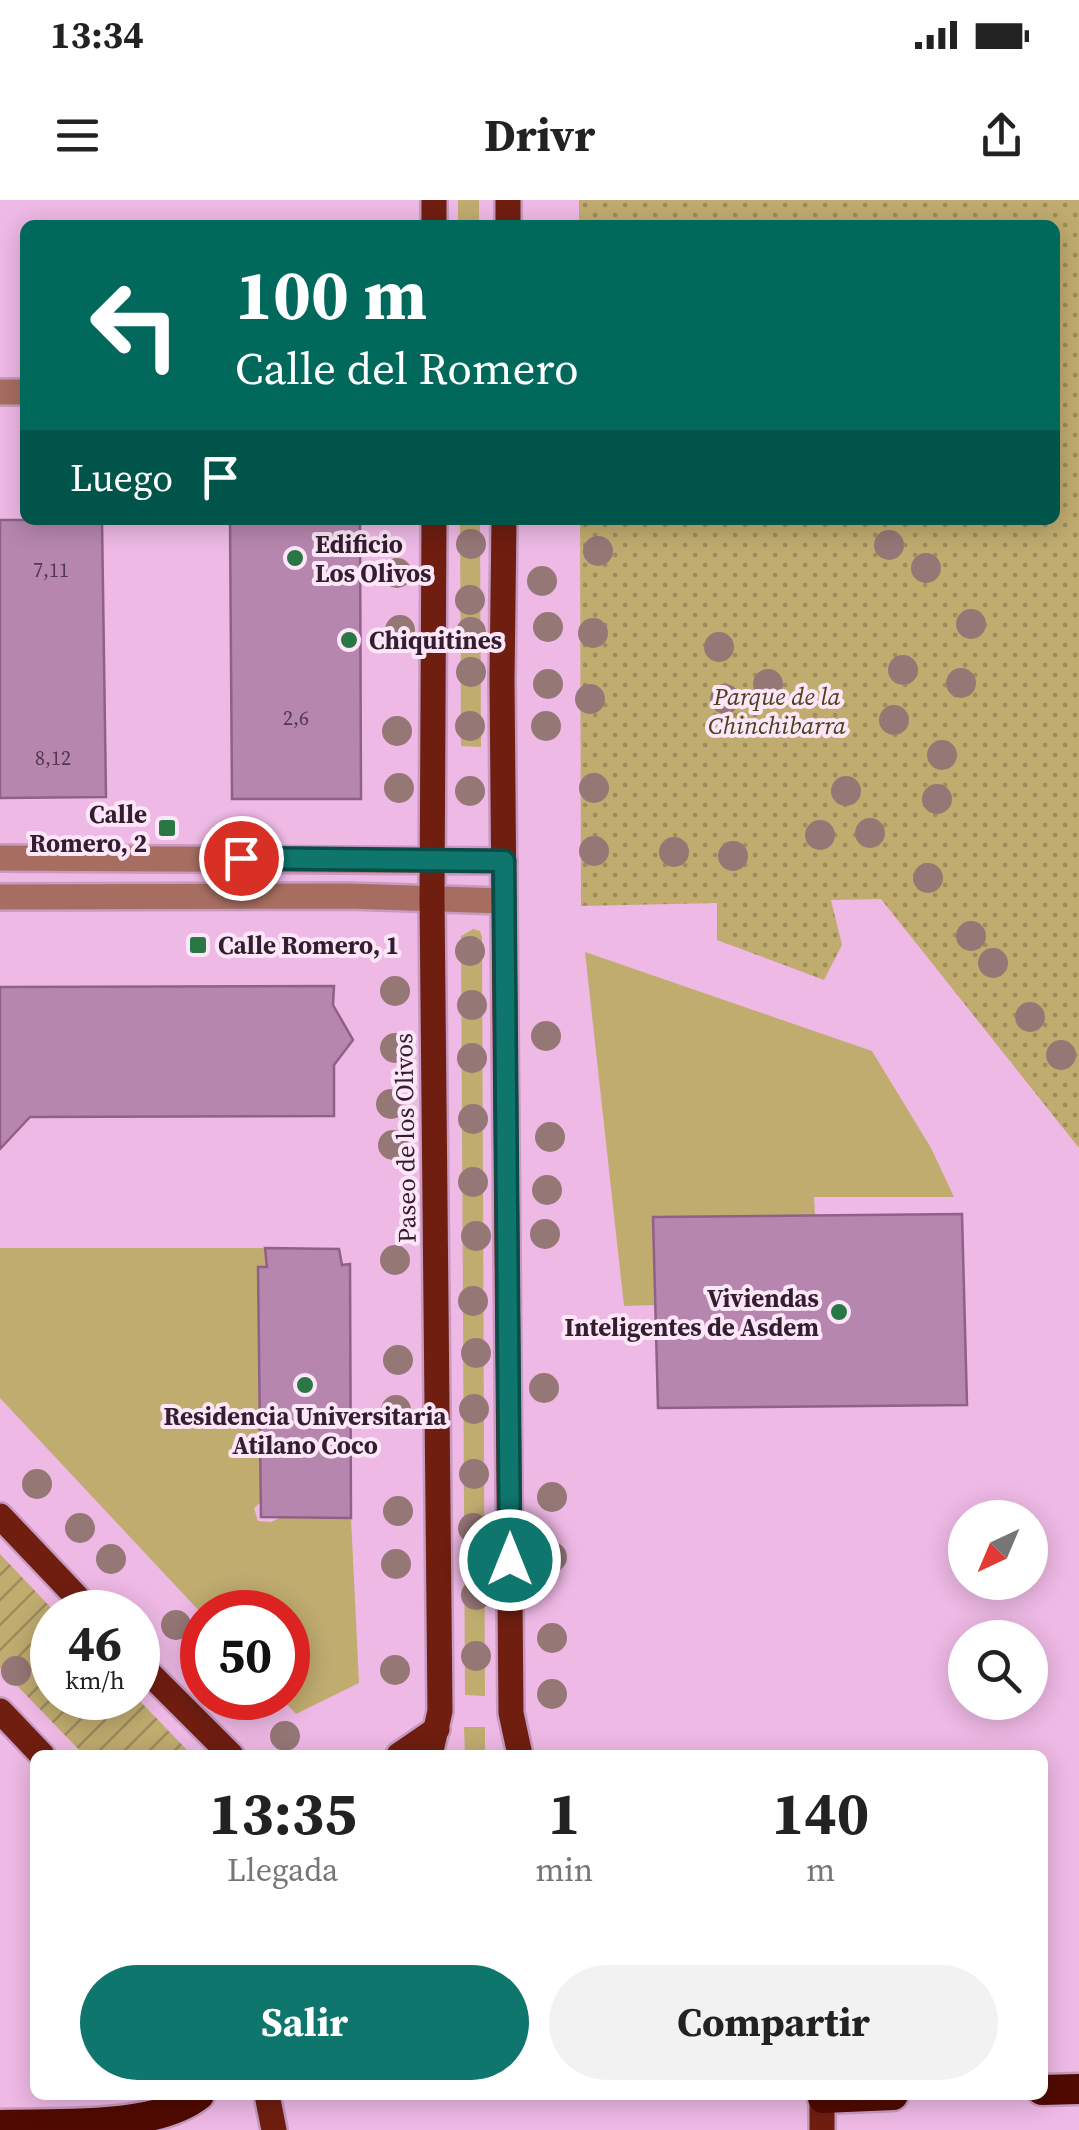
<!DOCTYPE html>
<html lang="es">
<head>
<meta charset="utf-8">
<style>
  :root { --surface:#fff; --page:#f2f2f2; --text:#222; --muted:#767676; --accent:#0f766e }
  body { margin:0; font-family:"Source Serif 4",serif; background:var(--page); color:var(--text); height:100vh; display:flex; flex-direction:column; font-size:38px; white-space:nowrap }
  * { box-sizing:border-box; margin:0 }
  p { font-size:32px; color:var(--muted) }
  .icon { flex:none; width:55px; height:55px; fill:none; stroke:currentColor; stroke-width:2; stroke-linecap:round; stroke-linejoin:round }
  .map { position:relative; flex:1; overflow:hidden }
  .side { position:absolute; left:30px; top:1550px; width:1018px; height:350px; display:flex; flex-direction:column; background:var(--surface); border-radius:15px; box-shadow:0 5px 25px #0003 }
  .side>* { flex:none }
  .hud { position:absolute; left:20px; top:20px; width:1040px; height:305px; border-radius:15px; box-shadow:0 5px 25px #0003; background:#00695c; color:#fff; overflow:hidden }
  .needle { width:65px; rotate:224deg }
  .buttons { position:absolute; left:948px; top:1300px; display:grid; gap:20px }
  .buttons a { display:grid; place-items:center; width:100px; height:100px; border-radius:50%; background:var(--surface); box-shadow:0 5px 25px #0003; font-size:50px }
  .speed { position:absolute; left:30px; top:1390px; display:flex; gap:20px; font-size:50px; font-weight:700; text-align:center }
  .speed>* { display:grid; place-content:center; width:130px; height:130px; border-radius:50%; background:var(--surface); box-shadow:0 5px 25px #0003; line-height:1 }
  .speed small { font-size:25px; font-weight:400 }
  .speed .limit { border:15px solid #d22; background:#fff; color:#111 }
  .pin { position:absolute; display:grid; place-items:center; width:85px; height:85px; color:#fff; margin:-42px; border:5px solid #fff; border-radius:50%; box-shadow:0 2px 10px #0007 }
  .me { position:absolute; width:110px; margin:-55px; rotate:0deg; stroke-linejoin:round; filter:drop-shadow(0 0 8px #0008) }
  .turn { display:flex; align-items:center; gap:35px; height:210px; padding:0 50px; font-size:45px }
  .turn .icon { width:130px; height:130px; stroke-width:2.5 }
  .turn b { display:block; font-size:70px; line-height:85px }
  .then { display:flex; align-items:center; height:95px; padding:0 50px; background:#0003; gap:20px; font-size:38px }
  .eta { display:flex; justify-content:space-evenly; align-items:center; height:170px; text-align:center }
  .eta b { font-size:60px; font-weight:700; line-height:70px }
  .primary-button { display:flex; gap:20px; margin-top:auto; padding:20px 50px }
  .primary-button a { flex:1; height:115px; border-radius:60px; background:var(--accent); color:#fff; font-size:40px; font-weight:700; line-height:115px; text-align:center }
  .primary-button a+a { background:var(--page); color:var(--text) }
  .status { display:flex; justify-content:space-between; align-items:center; height:70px; padding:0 50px; background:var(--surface); direction:ltr }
  .status svg { height:28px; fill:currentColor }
  header { display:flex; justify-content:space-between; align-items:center; height:130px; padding:0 50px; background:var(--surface); font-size:45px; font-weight:700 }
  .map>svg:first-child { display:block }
  .grass { fill:#c0ac6f }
  .park { fill:url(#park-dots) }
  .garden { fill:url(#garden-furrows) }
  .building { fill:#b786af; stroke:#8f6088; stroke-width:2.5 }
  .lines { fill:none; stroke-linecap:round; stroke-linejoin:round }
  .minor-casing { stroke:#c89ac1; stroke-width:30 }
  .major-casing { stroke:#c89ac1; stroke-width:30 }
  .highway-casing { stroke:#c89ac1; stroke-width:35 }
  .minor { stroke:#a76d61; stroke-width:25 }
  .major { stroke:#6f1e10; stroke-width:25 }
  .highway { stroke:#500a01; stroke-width:30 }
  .tree { fill:#957776 }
  .route-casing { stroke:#0a4d48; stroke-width:25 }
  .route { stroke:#0f766e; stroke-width:18 }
  .poi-dot { fill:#2a7746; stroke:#fce6f8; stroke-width:4 }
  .labels { text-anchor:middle; stroke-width:8; stroke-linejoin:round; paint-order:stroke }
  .number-label { font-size:20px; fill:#53384f }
  .poi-label { font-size:25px; font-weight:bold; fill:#321e2f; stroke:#fce6f8; text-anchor:start }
  .park-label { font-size:25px; font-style:italic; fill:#4d411c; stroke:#fce6f8 }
  .street-label { font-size:25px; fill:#321e2f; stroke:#fce6f8 }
</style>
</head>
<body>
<div class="status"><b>13:34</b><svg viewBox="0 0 49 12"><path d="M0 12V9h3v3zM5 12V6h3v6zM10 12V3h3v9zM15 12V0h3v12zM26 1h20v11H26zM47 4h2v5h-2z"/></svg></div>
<header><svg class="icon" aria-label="menu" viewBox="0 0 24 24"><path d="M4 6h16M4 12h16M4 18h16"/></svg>Drivr<svg class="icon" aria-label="share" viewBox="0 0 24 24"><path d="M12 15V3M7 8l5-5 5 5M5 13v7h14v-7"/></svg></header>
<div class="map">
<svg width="1079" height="1930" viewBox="0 0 1079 1930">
  <defs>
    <pattern id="park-dots" width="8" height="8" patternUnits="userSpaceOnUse" patternTransform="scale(2.5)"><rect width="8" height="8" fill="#c0ac6f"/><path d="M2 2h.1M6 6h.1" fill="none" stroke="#9d8b5c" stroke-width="1.8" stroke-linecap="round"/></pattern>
    <pattern id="garden-furrows" width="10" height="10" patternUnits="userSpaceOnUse" patternTransform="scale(2.5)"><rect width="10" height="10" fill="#c0ac6f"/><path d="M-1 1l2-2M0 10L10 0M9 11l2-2" fill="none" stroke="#9d8b5c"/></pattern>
  </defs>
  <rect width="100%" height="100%" fill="#eeb9e5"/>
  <g class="grass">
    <rect x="458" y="0" width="21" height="25"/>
    <polygon points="460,320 480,320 481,547 461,546"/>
    <polygon points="473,729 480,731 482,737 485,1496 465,1495 461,736"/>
    <polygon points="585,752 872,851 931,948 954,997 814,997 815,1015 654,1017 655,1105 624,1106"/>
    <polygon points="0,1048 265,1048 267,1067 258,1068 261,1302 254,1308 258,1321 271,1322 292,1312 351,1318 359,1483 296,1514 281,1498 288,1498 288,1412 202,1414 0,1198"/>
    <polygon points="464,1527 485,1527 485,1555 465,1555"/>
  </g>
  <polygon class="park" points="579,0 1079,0 1079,948 881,699 831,700 842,745 824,780 717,740 717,703 581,706 580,320 1055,320 1055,25 579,25"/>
  <polygon class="garden" points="0,1354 55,1412 52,1412 52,1498 137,1498 192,1555 84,1555 0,1468"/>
  <g class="building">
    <polygon points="0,320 102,320 106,597 0,598"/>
    <polygon points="230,320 360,320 361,599 232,599"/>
    <polygon points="334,786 333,805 353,840 334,865 334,916 30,917 0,949 0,787"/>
    <polygon points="962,1014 967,1205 658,1208 653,1017"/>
    <polygon points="265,1048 339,1049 342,1065 350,1064 351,1318 261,1317 258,1067 267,1067"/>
  </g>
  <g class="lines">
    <g class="minor-casing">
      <g id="minor">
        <polyline points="0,192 25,192"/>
        <polyline points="0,658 504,661"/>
        <polyline points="0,697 348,696 504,701"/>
      </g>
    </g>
    <g class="major-casing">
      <g id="major">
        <polyline points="434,0 434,25"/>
        <polyline points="508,25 508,0"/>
        <polyline points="504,320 502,479 511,1513 520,1555"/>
        <polyline points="0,1316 91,1412"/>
        <polyline points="138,1462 231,1555"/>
        <polyline points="0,1511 42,1555"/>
        <polyline points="399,1555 437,1529"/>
        <polyline points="430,1555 440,1511 432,698 434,320"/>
        <polyline points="267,1895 274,1930"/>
        <polyline points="822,1930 822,1895"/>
      </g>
    </g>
    <g class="highway-casing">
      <g id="highway">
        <polyline points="1042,1890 1079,1889"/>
        <polyline points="823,1898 893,1895"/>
        <path d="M 0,1925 C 57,1923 155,1930 199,1895"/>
      </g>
    </g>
    <use href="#minor" class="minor"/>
    <use href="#major" class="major"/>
    <use href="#highway" class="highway"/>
  </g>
  <g class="tree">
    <circle cx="471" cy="344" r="15"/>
    <circle cx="889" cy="345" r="15"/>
    <circle cx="598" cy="351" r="15"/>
    <circle cx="926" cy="368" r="15"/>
    <circle cx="397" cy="373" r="15"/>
    <circle cx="542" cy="381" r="15"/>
    <circle cx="470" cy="400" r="15"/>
    <circle cx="971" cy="424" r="15"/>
    <circle cx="548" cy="427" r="15"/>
    <circle cx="400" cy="430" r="15"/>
    <circle cx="471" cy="432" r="15"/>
    <circle cx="593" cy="433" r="15"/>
    <circle cx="719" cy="447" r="15"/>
    <circle cx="903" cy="470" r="15"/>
    <circle cx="471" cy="472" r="15"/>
    <circle cx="961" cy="483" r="15"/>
    <circle cx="548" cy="484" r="15"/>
    <circle cx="768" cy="484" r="15"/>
    <circle cx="590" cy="499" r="15"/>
    <circle cx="725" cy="499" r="15"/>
    <circle cx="894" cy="520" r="15"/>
    <circle cx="470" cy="526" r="15"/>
    <circle cx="546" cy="526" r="15"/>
    <circle cx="397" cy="531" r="15"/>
    <circle cx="942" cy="555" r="15"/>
    <circle cx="399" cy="588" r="15"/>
    <circle cx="594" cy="588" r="15"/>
    <circle cx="470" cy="591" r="15"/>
    <circle cx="846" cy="591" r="15"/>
    <circle cx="937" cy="599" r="15"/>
    <circle cx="870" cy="633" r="15"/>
    <circle cx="820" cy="635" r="15"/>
    <circle cx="594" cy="651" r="15"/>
    <circle cx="674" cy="652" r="15"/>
    <circle cx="733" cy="656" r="15"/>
    <circle cx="928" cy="678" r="15"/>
    <circle cx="971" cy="736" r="15"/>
    <circle cx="470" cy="751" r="15"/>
    <circle cx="993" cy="763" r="15"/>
    <circle cx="395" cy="791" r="15"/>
    <circle cx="472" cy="805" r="15"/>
    <circle cx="1030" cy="817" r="15"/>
    <circle cx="546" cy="836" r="15"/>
    <circle cx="395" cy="848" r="15"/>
    <circle cx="1061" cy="855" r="15"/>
    <circle cx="472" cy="858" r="15"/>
    <circle cx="391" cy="904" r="15"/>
    <circle cx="473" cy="919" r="15"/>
    <circle cx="550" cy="937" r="15"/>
    <circle cx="393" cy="945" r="15"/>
    <circle cx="473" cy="982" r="15"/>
    <circle cx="547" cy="990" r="15"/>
    <circle cx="545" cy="1034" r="15"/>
    <circle cx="476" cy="1036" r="15"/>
    <circle cx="395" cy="1060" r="15"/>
    <circle cx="473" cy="1101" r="15"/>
    <circle cx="476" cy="1153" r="15"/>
    <circle cx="398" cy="1160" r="15"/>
    <circle cx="544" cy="1188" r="15"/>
    <circle cx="474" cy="1209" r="15"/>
    <circle cx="396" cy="1210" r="15"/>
    <circle cx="474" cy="1274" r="15"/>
    <circle cx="37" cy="1284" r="15"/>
    <circle cx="552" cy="1297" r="15"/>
    <circle cx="398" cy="1311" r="15"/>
    <circle cx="80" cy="1328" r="15"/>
    <circle cx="473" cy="1328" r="15"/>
    <circle cx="552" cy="1357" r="15"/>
    <circle cx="111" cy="1359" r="15"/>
    <circle cx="396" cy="1364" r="15"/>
    <circle cx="476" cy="1395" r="15"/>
    <circle cx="176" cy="1425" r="15"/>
    <circle cx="552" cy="1438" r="15"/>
    <circle cx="476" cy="1456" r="15"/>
    <circle cx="395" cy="1470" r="15"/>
    <circle cx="16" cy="1471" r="15"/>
    <circle cx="552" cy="1494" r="15"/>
    <circle cx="285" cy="1536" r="15"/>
  </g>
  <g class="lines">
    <g class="route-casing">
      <polyline id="route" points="241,658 504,661 510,1360"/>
    </g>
    <use href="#route" class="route"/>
  </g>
  <g class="poi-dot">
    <circle cx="295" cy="358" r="10"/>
    <circle cx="349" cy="440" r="10"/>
    <rect x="157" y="618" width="20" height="20" rx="5"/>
    <rect x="188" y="735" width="20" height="20" rx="5"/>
    <circle cx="839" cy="1112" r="10"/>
    <circle cx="305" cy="1185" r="10"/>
  </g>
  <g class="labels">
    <g class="number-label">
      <text x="51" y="377">7,11</text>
      <text x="296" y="525">2,6</text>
      <text x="53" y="565">8,12</text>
    </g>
    <g class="poi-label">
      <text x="315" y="353">Edificio<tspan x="315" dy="29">Los Olivos</tspan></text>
      <text x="369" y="449">Chiquitines</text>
      <text x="147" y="623" text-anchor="end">Calle<tspan x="147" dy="29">Romero, 2</tspan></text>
      <text x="218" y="754">Calle Romero, 1</text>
      <text x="819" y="1107" text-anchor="end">Viviendas<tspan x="819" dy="29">Inteligentes de Asdem</tspan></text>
      <text x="305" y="1225" text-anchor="middle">Residencia Universitaria<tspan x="305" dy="29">Atilano Coco</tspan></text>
    </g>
    <g class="park-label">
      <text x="777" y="505">Parque de la<tspan x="777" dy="29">Chinchibarra</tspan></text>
    </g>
    <g class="street-label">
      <text transform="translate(405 938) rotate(-91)" y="9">Paseo de los Olivos</text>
    </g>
  </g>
</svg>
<div class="buttons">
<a><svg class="needle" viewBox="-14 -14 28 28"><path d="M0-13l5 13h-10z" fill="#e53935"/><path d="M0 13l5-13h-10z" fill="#767676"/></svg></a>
<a><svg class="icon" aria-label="search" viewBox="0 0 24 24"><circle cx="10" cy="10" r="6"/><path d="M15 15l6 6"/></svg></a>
</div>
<div class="speed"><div>46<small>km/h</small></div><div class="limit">50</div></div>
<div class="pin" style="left:241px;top:658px;background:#d93025"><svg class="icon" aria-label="arrive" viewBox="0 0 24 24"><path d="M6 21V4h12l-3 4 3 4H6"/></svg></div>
<svg class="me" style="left:510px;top:1360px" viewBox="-20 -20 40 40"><circle r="17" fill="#0f766e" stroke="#fff" stroke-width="3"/><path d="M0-11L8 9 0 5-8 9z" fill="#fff"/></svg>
<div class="hud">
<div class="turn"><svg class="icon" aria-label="left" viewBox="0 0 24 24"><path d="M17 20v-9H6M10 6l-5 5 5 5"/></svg><div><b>100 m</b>Calle del Romero</div></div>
<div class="then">Luego<svg class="icon" aria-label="arrive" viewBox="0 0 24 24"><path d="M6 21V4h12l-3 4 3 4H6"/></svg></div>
</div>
<section class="side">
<div class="eta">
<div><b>13:35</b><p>Llegada</p></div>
<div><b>1</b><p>min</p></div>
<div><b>140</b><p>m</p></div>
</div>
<div class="primary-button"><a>Salir</a><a>Compartir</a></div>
</section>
</div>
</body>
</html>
